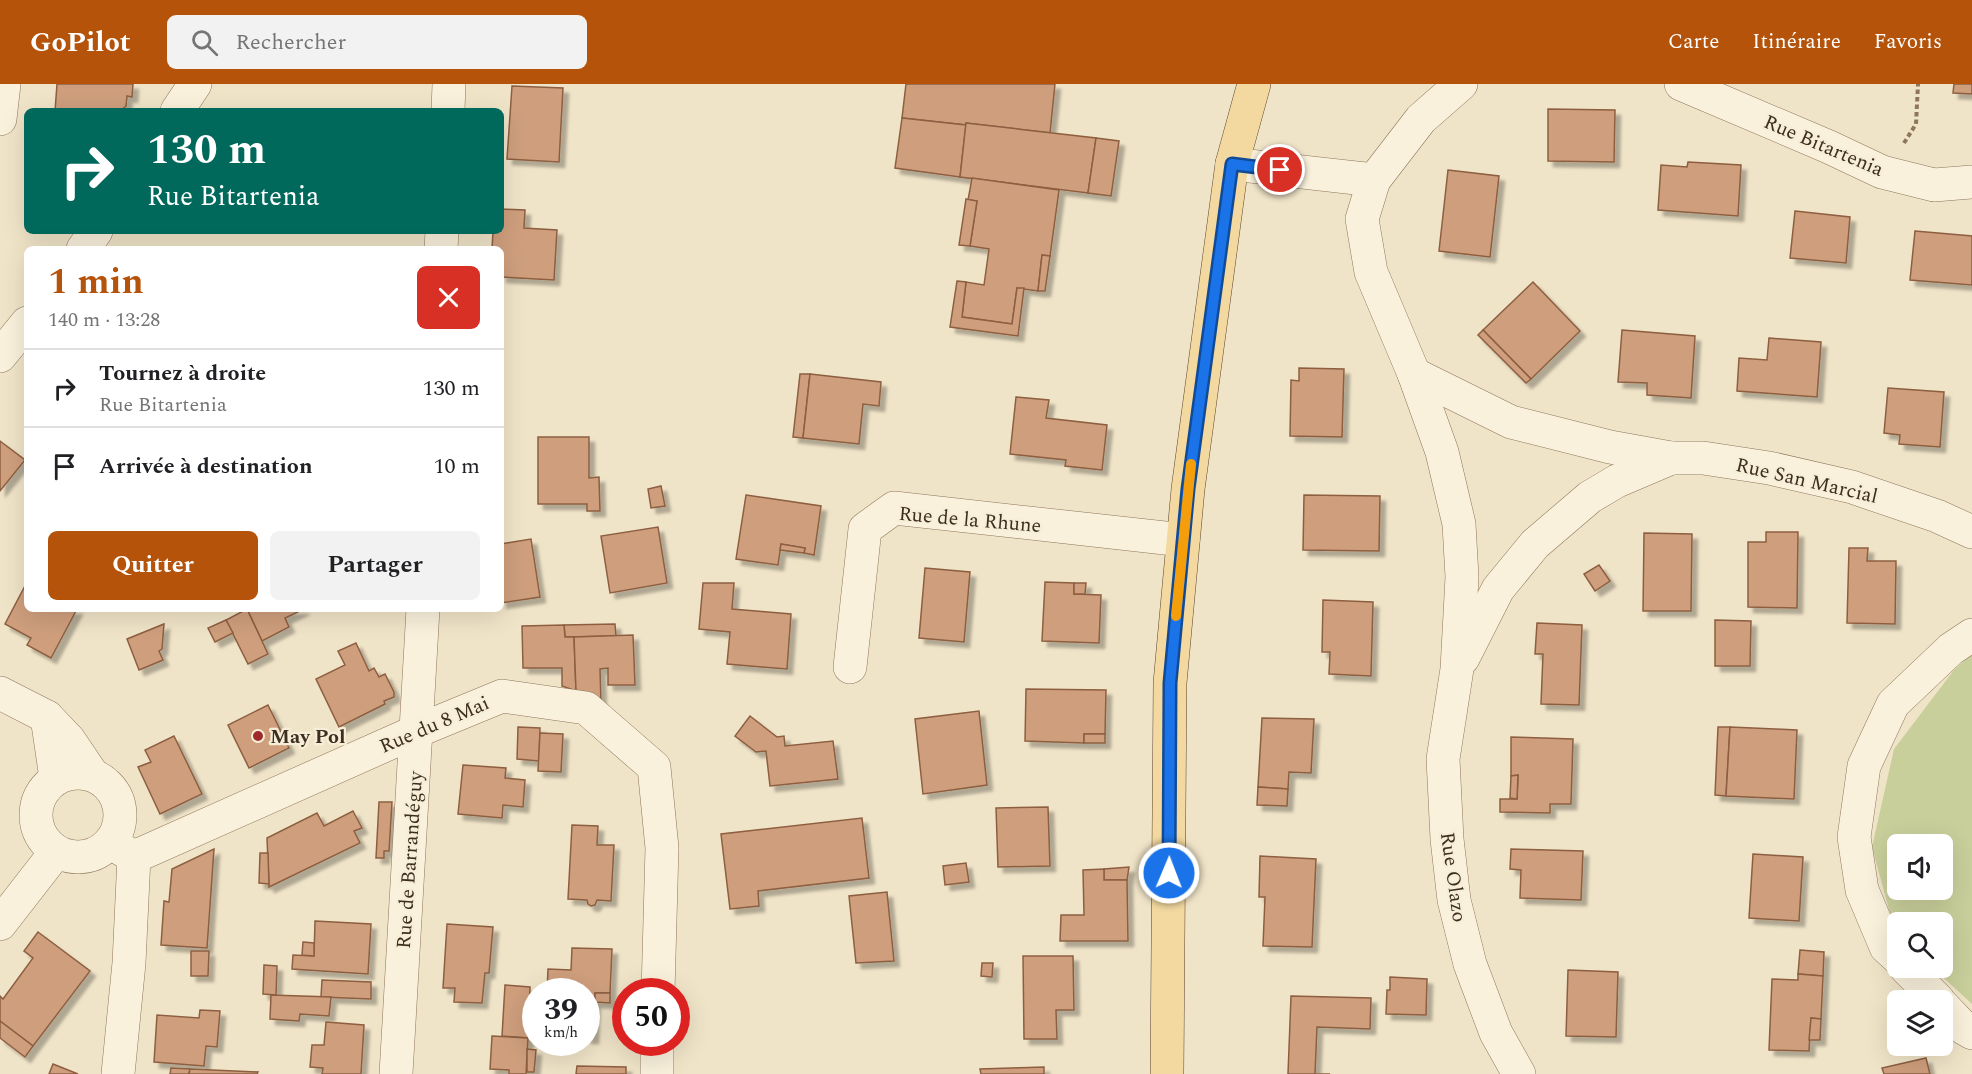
<!DOCTYPE html>
<html lang="fr">
<head>
<meta charset="utf-8">
<style>
  :root { --surface:#fff; --page:#f2f2f2; --text:#202124; --muted:#757577; --line:#e0e0e0; --accent:#b45309 }
  body { margin:0; font-family:Spectral,serif; background:var(--page); color:var(--text); height:100vh; display:flex; flex-direction:column; font-size:22px; white-space:nowrap }
  * { box-sizing:border-box; margin:0 }
  p { font-size:20px; color:var(--muted) }
  .icon { flex:none; width:33px; height:33px; fill:none; stroke:currentColor; stroke-width:2; stroke-linecap:round; stroke-linejoin:round }
  .map { position:relative; flex:1; overflow:hidden }
  .panel { position:absolute; left:24px; top:162px; width:480px; height:366px; display:flex; flex-direction:column; background:var(--surface); border-radius:9px; box-shadow:0 6px 24px #0002 }
  .panel>* { flex:none }
  .banner { position:absolute; left:24px; top:24px; width:480px; height:126px; border-radius:9px; box-shadow:0 6px 24px #0002; background:#00695c; color:#fff; overflow:hidden }
  .buttons { position:absolute; left:1887px; top:750px; display:grid; gap:12px }
  .buttons a { display:grid; place-items:center; width:66px; height:66px; border-radius:9px; background:var(--surface); box-shadow:0 6px 24px #0002; font-size:30px }
  .speed { position:absolute; left:522px; top:894px; display:flex; gap:12px; font-size:30px; font-weight:700; text-align:center }
  .speed>* { display:grid; place-content:center; width:78px; height:78px; border-radius:50%; background:var(--surface); box-shadow:0 6px 24px #0002; line-height:1 }
  .speed small { font-size:15px; font-weight:400 }
  .speed .limit { border:9px solid #d22; background:#fff; color:#111 }
  .pin { position:absolute; display:grid; place-items:center; width:51px; height:51px; color:#fff; margin:-26px; border:3px solid #fff; border-radius:50%; box-shadow:0 2px 6px #0007 }
  .me { position:absolute; width:66px; margin:-33px; rotate:1deg; stroke-linejoin:round; filter:drop-shadow(0 0 4px #0008) }
  .turn { display:flex; align-items:center; gap:21px; height:126px; padding:0 24px; font-size:27px }
  .turn .icon { width:78px; height:78px; stroke-width:2.5 }
  .turn b { display:block; font-size:42px; line-height:51px }
  .round { display:grid; place-items:center; flex:none; width:63px; height:63px; border-radius:9px; background:var(--page) }
  .overview { display:flex; align-items:center; justify-content:space-between; height:102px; padding:0 24px }
  h1 { font-size:36px; font-weight:700; line-height:45px; color:var(--accent) }
  .button { display:flex; gap:12px; margin-top:auto; padding:12px 24px }
  .button a { flex:1; height:69px; border-radius:9px; background:var(--accent); color:#fff; font-size:24px; font-weight:700; line-height:69px; text-align:center }
  .button a+a { background:var(--page); color:var(--text) }
  ul { padding:0; list-style:none }
  li { display:flex; align-items:center; gap:18px; height:78px; padding:0 24px; border-top:2px solid var(--line) }
  li div { flex:1 }
  li b { display:block; font-size:22px }
  li em { font-style:normal }
  header { display:flex; align-items:center; gap:36px; box-sizing:border-box; height:84px; padding:0 30px; background:var(--accent); color:#fff }
  header strong { font-size:28px }
  nav { display:flex; gap:33px; margin-inline-start:auto; font-size:21px }
  .search { width:420px; height:54px; background:var(--page); display:flex; align-items:center; gap:15px; box-sizing:border-box; padding:0 21px; border-radius:9px; color:var(--muted); font-size:22px }
  .map>svg:first-child { display:block }
  .green { fill:#c9cf9b; fill-rule:evenodd }
  .building { fill:#cf9f7d; stroke:#8d5f41; stroke-width:1.5; filter:url(#shadow) }
  .lines { fill:none; stroke-linecap:round; stroke-linejoin:round }
  .minor-casing { stroke:#8d765c; stroke-width:34 }
  .major-casing { stroke:#5b4430; stroke-width:34 }
  .path { stroke:#8d765c; stroke-width:4; stroke-dasharray:4.5 3; stroke-linecap:butt }
  .minor { stroke:#faf1dc; stroke-width:33 }
  .major { stroke:#f3d9a0; stroke-width:33 }
  .route-casing { stroke:#114b97; stroke-width:15 }
  .route { stroke:#1a73e8; stroke-width:10 }
  .slow { stroke:#f59e0b; stroke-width:10 }
  .poi-dot { fill:#9e2a2b; stroke:#f7eed8; stroke-width:2 }
  .labels { text-anchor:middle; stroke-width:4.5; stroke-linejoin:round; paint-order:stroke }
  .street-label { font-size:20px; fill:#3d2e20; stroke:#f7eed8 }
  .poi-label { font-size:20px; font-weight:bold; fill:#3d2e20; stroke:#f7eed8; text-anchor:start }
</style>
</head>
<body>
<header>
<strong>GoPilot</strong>
<div class="search"><svg class="icon" aria-label="search" viewBox="0 0 24 24"><circle cx="10" cy="10" r="6"/><path d="M15 15l6 6"/></svg>Rechercher</div>
<nav><a>Carte</a><a>Itinéraire</a><a>Favoris</a></nav>
</header>
<div class="map">
<svg width="1972" height="990" viewBox="0 0 1972 990">
  <defs>
    <filter id="shadow"><feDropShadow dx="5.5" dy="5.5" stdDeviation="1.5" flood-color="#0004"/></filter>
  </defs>
  <rect width="100%" height="100%" fill="#f0e4c8"/>
  <path class="green" d="M 1972,570 L 1972,920 L 1933,884 L 1942,884 L 1942,838 L 1898,838 L 1897,850 L 1895,848 L 1872,763 L 1894,665 L 1954,586 ZM 1898,760 L 1942,760 L 1942,806 L 1898,806 Z"/>
  <g class="building">
    <polygon points="57,0 133,0 132,13 127,12 126,22 120,27 55,27"/>
    <polygon points="906,0 1055,0 1050,49 966,39 966,41 902,34"/>
    <polygon points="1954,0 1972,0 1972,10 1953,9"/>
    <polygon points="512,2 563,4 559,78 507,75"/>
    <polygon points="1548,25 1615,26 1614,78 1548,77"/>
    <polygon points="902,34 966,41 960,93 895,84"/>
    <polygon points="966,39 1096,54 1088,109 960,93"/>
    <polygon points="1096,54 1119,57 1111,112 1088,109"/>
    <polygon points="1688,78 1741,81 1738,132 1658,126 1661,81 1687,83"/>
    <polygon points="1448,86 1499,92 1490,173 1439,167"/>
    <polygon points="972,94 1059,106 1050,172 1042,171 1038,207 1017,204 1012,240 962,233 966,198 984,201 989,165 970,162 977,117 968,116"/>
    <polygon points="966,115 977,117 970,162 959,161"/>
    <polygon points="501,125 525,126 524,144 557,146 554,196 501,193 501,165 492,165 493,147 501,147"/>
    <polygon points="1795,127 1850,133 1846,179 1790,174"/>
    <polygon points="1915,147 1972,152 1972,201 1910,196"/>
    <polygon points="1042,171 1050,172 1045,207 1038,207"/>
    <polygon points="957,197 966,198 962,233 1012,240 1017,204 1024,204 1018,252 950,243"/>
    <polygon points="1533,198 1580,247 1531,295 1483,246"/>
    <polygon points="1483,246 1531,295 1526,299 1478,251"/>
    <polygon points="1622,246 1695,252 1691,314 1647,311 1647,299 1618,298"/>
    <polygon points="1769,254 1821,258 1817,313 1737,307 1739,274 1767,276"/>
    <polygon points="1299,284 1344,285 1342,353 1290,352 1291,296 1299,297"/>
    <polygon points="800,290 810,290 803,354 793,353"/>
    <polygon points="810,290 881,298 879,322 863,320 859,360 803,354"/>
    <polygon points="1888,304 1944,308 1940,363 1899,360 1900,351 1884,349"/>
    <polygon points="1016,313 1049,316 1046,334 1107,341 1102,386 1065,382 1066,376 1010,370"/>
    <polygon points="538,353 589,353 589,394 599,393 600,427 587,427 587,420 538,420"/>
    <polygon points="0,357 25,376 0,407"/>
    <polygon points="661,402 665,422 651,424 648,405"/>
    <polygon points="746,411 821,422 814,471 804,469 805,464 781,460 778,481 736,475"/>
    <polygon points="1304,411 1380,412 1379,467 1303,466"/>
    <polygon points="658,443 667,499 610,509 601,452"/>
    <polygon points="1766,448 1798,448 1797,524 1748,523 1748,458 1766,458"/>
    <polygon points="1644,449 1692,450 1691,527 1643,527"/>
    <polygon points="531,455 540,513 501,519 501,460"/>
    <polygon points="781,460 805,464 804,469 780,466"/>
    <polygon points="1849,464 1868,464 1867,477 1896,477 1895,540 1847,539"/>
    <polygon points="1599,481 1610,497 1595,507 1584,490"/>
    <polygon points="925,484 970,488 964,558 919,554"/>
    <polygon points="27,498 27,525 77,525 51,574 27,561 31,554 5,540"/>
    <polygon points="1045,498 1074,499 1074,510 1101,511 1099,559 1042,557"/>
    <polygon points="703,499 734,499 732,525 791,530 787,585 727,580 730,548 699,545"/>
    <polygon points="1074,499 1086,499 1085,510 1074,510"/>
    <polygon points="1323,516 1373,518 1371,592 1329,590 1330,568 1322,568"/>
    <polygon points="247,525 304,525 285,534 289,543 262,557"/>
    <polygon points="247,525 268,570 248,580 226,536"/>
    <polygon points="226,536 233,549 215,558 208,544"/>
    <polygon points="1715,536 1751,537 1750,582 1715,582"/>
    <polygon points="1537,539 1582,541 1579,621 1541,620 1543,570 1535,570"/>
    <polygon points="164,540 162,565 159,567 163,576 139,586 127,555"/>
    <polygon points="615,540 616,552 565,553 564,541"/>
    <polygon points="564,541 565,553 574,553 576,607 562,602 562,584 523,584 522,542"/>
    <polygon points="633,551 635,601 608,601 608,584 600,585 601,620 576,607 574,553"/>
    <polygon points="356,559 369,587 374,584 379,593 385,590 394,608 394,613 384,617 385,620 339,643 316,595 345,581 338,567"/>
    <polygon points="1026,605 1106,606 1105,650 1084,650 1084,659 1025,657"/>
    <polygon points="268,621 289,664 249,684 228,641"/>
    <polygon points="979,627 987,701 923,710 915,635"/>
    <polygon points="750,632 777,653 784,652 785,662 833,657 838,695 770,702 766,667 756,668 735,652"/>
    <polygon points="1262,634 1314,635 1311,689 1289,688 1288,705 1258,703"/>
    <polygon points="518,643 540,644 539,677 517,675"/>
    <polygon points="1718,643 1730,643 1726,712 1715,711"/>
    <polygon points="1730,643 1797,646 1794,715 1726,712"/>
    <polygon points="540,649 563,650 561,688 538,687"/>
    <rect x="1084" y="650" width="21" height="9"/>
    <polygon points="174,652 202,710 160,730 138,683 151,678 145,666"/>
    <polygon points="1511,653 1573,655 1571,720 1550,720 1550,729 1500,728 1500,715 1517,715 1518,691 1511,692"/>
    <polygon points="463,681 506,684 505,694 525,696 523,723 503,721 502,734 458,730"/>
    <polygon points="1518,691 1517,715 1510,714 1511,692"/>
    <polygon points="1258,703 1288,705 1287,722 1257,721"/>
    <polygon points="379,718 392,718 389,767 384,767 384,774 376,774"/>
    <polygon points="1048,723 1050,782 998,783 996,724"/>
    <polygon points="353,727 362,744 354,747 360,759 269,803 267,754 317,729 324,742"/>
    <polygon points="862,734 869,794 758,807 759,822 730,825 721,750"/>
    <polygon points="572,741 598,742 597,761 614,761 611,817 597,816 595,821 591,822 588,820 587,816 568,815"/>
    <polygon points="214,765 207,864 161,861 164,817 169,818 172,785"/>
    <polygon points="1511,765 1583,767 1581,816 1520,814 1521,786 1510,785"/>
    <polygon points="260,769 268,769 269,800 259,799"/>
    <polygon points="1753,770 1803,773 1799,837 1749,834"/>
    <polygon points="1260,772 1316,775 1312,863 1263,862 1265,813 1259,813"/>
    <polygon points="966,779 969,798 945,801 943,782"/>
    <polygon points="1129,783 1127,796 1104,796 1104,785"/>
    <polygon points="1104,785 1104,796 1127,796 1128,857 1060,857 1061,831 1084,831 1083,786"/>
    <polygon points="887,808 894,877 856,879 849,812"/>
    <polygon points="315,837 371,840 368,890 292,885 293,871 314,872"/>
    <polygon points="447,840 493,843 489,889 485,889 482,919 454,918 455,904 443,904"/>
    <polygon points="38,848 90,887 33,962 0,937 0,912 3,915 33,874 24,867"/>
    <polygon points="303,858 314,859 314,872 302,871"/>
    <polygon points="572,864 612,865 610,909 595,909 593,954 586,954 586,908 547,908 548,885 571,886"/>
    <polygon points="1800,866 1824,868 1823,892 1798,890"/>
    <polygon points="191,867 209,867 208,892 191,892"/>
    <polygon points="1023,872 1073,872 1074,926 1056,926 1057,955 1024,955"/>
    <polygon points="982,879 993,879 992,893 981,892"/>
    <polygon points="264,881 277,882 276,911 263,910"/>
    <polygon points="1568,886 1618,888 1616,953 1566,952"/>
    <polygon points="1798,890 1823,892 1821,935 1811,934 1809,967 1769,966 1772,895 1798,896"/>
    <polygon points="1390,893 1427,895 1426,931 1386,930 1387,906 1390,906"/>
    <polygon points="322,896 371,898 371,915 321,913"/>
    <polygon points="505,901 530,903 528,954 502,952"/>
    <polygon points="595,909 610,909 610,919 595,918"/>
    <polygon points="271,911 331,913 329,932 300,930 299,937 270,935"/>
    <polygon points="1291,912 1371,914 1370,945 1317,943 1315,990 1330,990 1288,990"/>
    <polygon points="200,926 220,927 217,963 206,962 204,982 154,978 157,931 199,934"/>
    <polygon points="1811,934 1821,935 1820,956 1809,956"/>
    <polygon points="0,937 33,962 25,973 0,954"/>
    <polygon points="326,938 364,941 361,990 322,990 323,984 310,983 312,961 324,961"/>
    <polygon points="492,952 528,954 526,990 509,990 509,986 490,985"/>
    <polygon points="527,965 536,966 534,988 527,988"/>
    <polygon points="1926,974 1930,990 1884,990 1882,984"/>
    <polygon points="53,980 78,990 49,990"/>
    <polygon points="577,982 626,983 626,990 576,990"/>
    <polygon points="1044,983 1044,990 981,990 980,985"/>
    <polygon points="171,984 190,985 189,990 170,990"/>
    <polygon points="190,985 258,988 257,990 189,990"/>
  </g>
  <g class="lines">
    <g class="minor-casing">
      <g id="minor">
        <polyline points="1681,0 1829,63 1882,88 1934,101 1972,98"/>
        <polyline points="177,27 195,0"/>
        <polyline points="448,27 449,0"/>
        <polyline points="0,35 4,0"/>
        <polyline points="1232,80 1374,96 1421,35 1461,0"/>
        <polyline points="1374,96 1362,135 1371,188 1414,290 1442,368 1459,440 1462,493 1457,585 1443,675 1447,755 1454,816 1470,880 1496,949 1519,990"/>
        <polyline points="83,165 96,147"/>
        <polyline points="441,165 442,147"/>
        <polyline points="0,272 27,239"/>
        <polyline points="1414,290 1511,338 1610,363 1671,374 1703,374 1769,384 1852,403 1937,432 1972,448"/>
        <polyline points="1463,574 1498,505 1535,460 1590,413 1617,397 1671,374"/>
        <polyline points="850,583 865,445 894,424 1183,456"/>
        <polyline points="0,609 47,633"/>
        <circle cx="78" cy="731" r="42"/>
        <polyline points="56,694 47,633 69,656 92,690"/>
        <polyline points="116,762 134,773 129,879 118,990"/>
        <polyline points="134,773 417,647 502,612 586,624 654,683 662,764 658,908"/>
        <polyline points="0,840 56,768"/>
        <polyline points="1898,874 1886,863 1862,806 1854,753 1864,682 1893,620 1951,565 1972,551"/>
        <polyline points="1906,884 1938,916"/>
        <polyline points="1942,921 1965,945 1972,949"/>
        <polyline points="396,990 423,525"/>
        <polyline points="657,990 657,958"/>
      </g>
    </g>
    <g class="major-casing">
      <polyline id="major" points="1167,990 1170,599 1188,405 1232,80 1254,0"/>
    </g>
    <polyline class="path" points="1904,59 1916,40 1918,0"/>
    <use href="#minor" class="minor"/>
    <use href="#major" class="major"/>
  </g>
  <g class="lines">
    <g class="route-casing">
      <polyline id="route" points="1169,789 1170,599 1188,405 1232,80 1280,86"/>
    </g>
    <use href="#route" class="route"/>
    <polyline class="slow" points="1176,532 1191,380"/>
  </g>
  <circle class="poi-dot" cx="258" cy="652" r="6"/>
  <g class="labels">
    <g class="street-label">
      <text transform="translate(1824 61) rotate(23)" y="7">Rue Bitartenia</text>
      <text transform="translate(1807 396) rotate(13)" y="7">Rue San Marcial</text>
      <text transform="translate(970 435) rotate(5)" y="7">Rue de la Rhune</text>
      <text transform="translate(434 640) rotate(-23)" y="7">Rue du 8 Mai</text>
      <text transform="translate(409 776) rotate(-86)" y="7">Rue de Barrandéguy</text>
      <text transform="translate(1454 793) rotate(82)" y="7">Rue Olazo</text>
    </g>
    <g class="poi-label">
      <text x="270" y="659">May Pol</text>
    </g>
  </g>
</svg>
<div class="buttons">
<a><svg class="icon" aria-label="sound" viewBox="0 0 24 24"><path d="M4 9h4l5-4v14l-5-4H4zM17 9q2 3 0 6"/></svg></a>
<a><svg class="icon" aria-label="search" viewBox="0 0 24 24"><circle cx="10" cy="10" r="6"/><path d="M15 15l6 6"/></svg></a>
<a><svg class="icon" aria-label="layers" viewBox="0 0 24 24"><path d="M12 4l9 5-9 5-9-5zM3 14l9 5 9-5"/></svg></a>
</div>
<div class="speed"><div>39<small>km/h</small></div><div class="limit">50</div></div>
<div class="pin" style="left:1280px;top:86px;background:#d93025"><svg class="icon" aria-label="arrive" viewBox="0 0 24 24"><path d="M6 21V4h12l-3 4 3 4H6"/></svg></div>
<svg class="me" style="left:1169px;top:789px" viewBox="-20 -20 40 40"><circle r="17" fill="#1a73e8" stroke="#fff" stroke-width="3"/><path d="M0-11L8 9 0 5-8 9z" fill="#fff"/></svg>
<div class="banner">
<div class="turn"><svg class="icon" aria-label="right" viewBox="0 0 24 24"><path d="M7 20v-9h11M14 6l5 5-5 5"/></svg><div><b>130 m</b>Rue Bitartenia</div></div>
</div>
<section class="panel">
<div class="overview"><div><h1>1 min</h1><p>140 m · 13:28</p></div><a class="round" style="background:#d93025;color:#fff"><svg class="icon" aria-label="close" viewBox="0 0 24 24"><path d="M6 6l12 12M18 6L6 18"/></svg></a></div>
<ul>
<li><svg class="icon" aria-label="right" viewBox="0 0 24 24"><path d="M7 20v-9h11M14 6l5 5-5 5"/></svg><div><b>Tournez à droite</b><p>Rue Bitartenia</p></div><em>130 m</em></li>
<li><svg class="icon" aria-label="arrive" viewBox="0 0 24 24"><path d="M6 21V4h12l-3 4 3 4H6"/></svg><div><b>Arrivée à destination</b></div><em>10 m</em></li>
</ul>
<div class="button"><a>Quitter</a><a>Partager</a></div>
</section>
</div>
</body>
</html>
